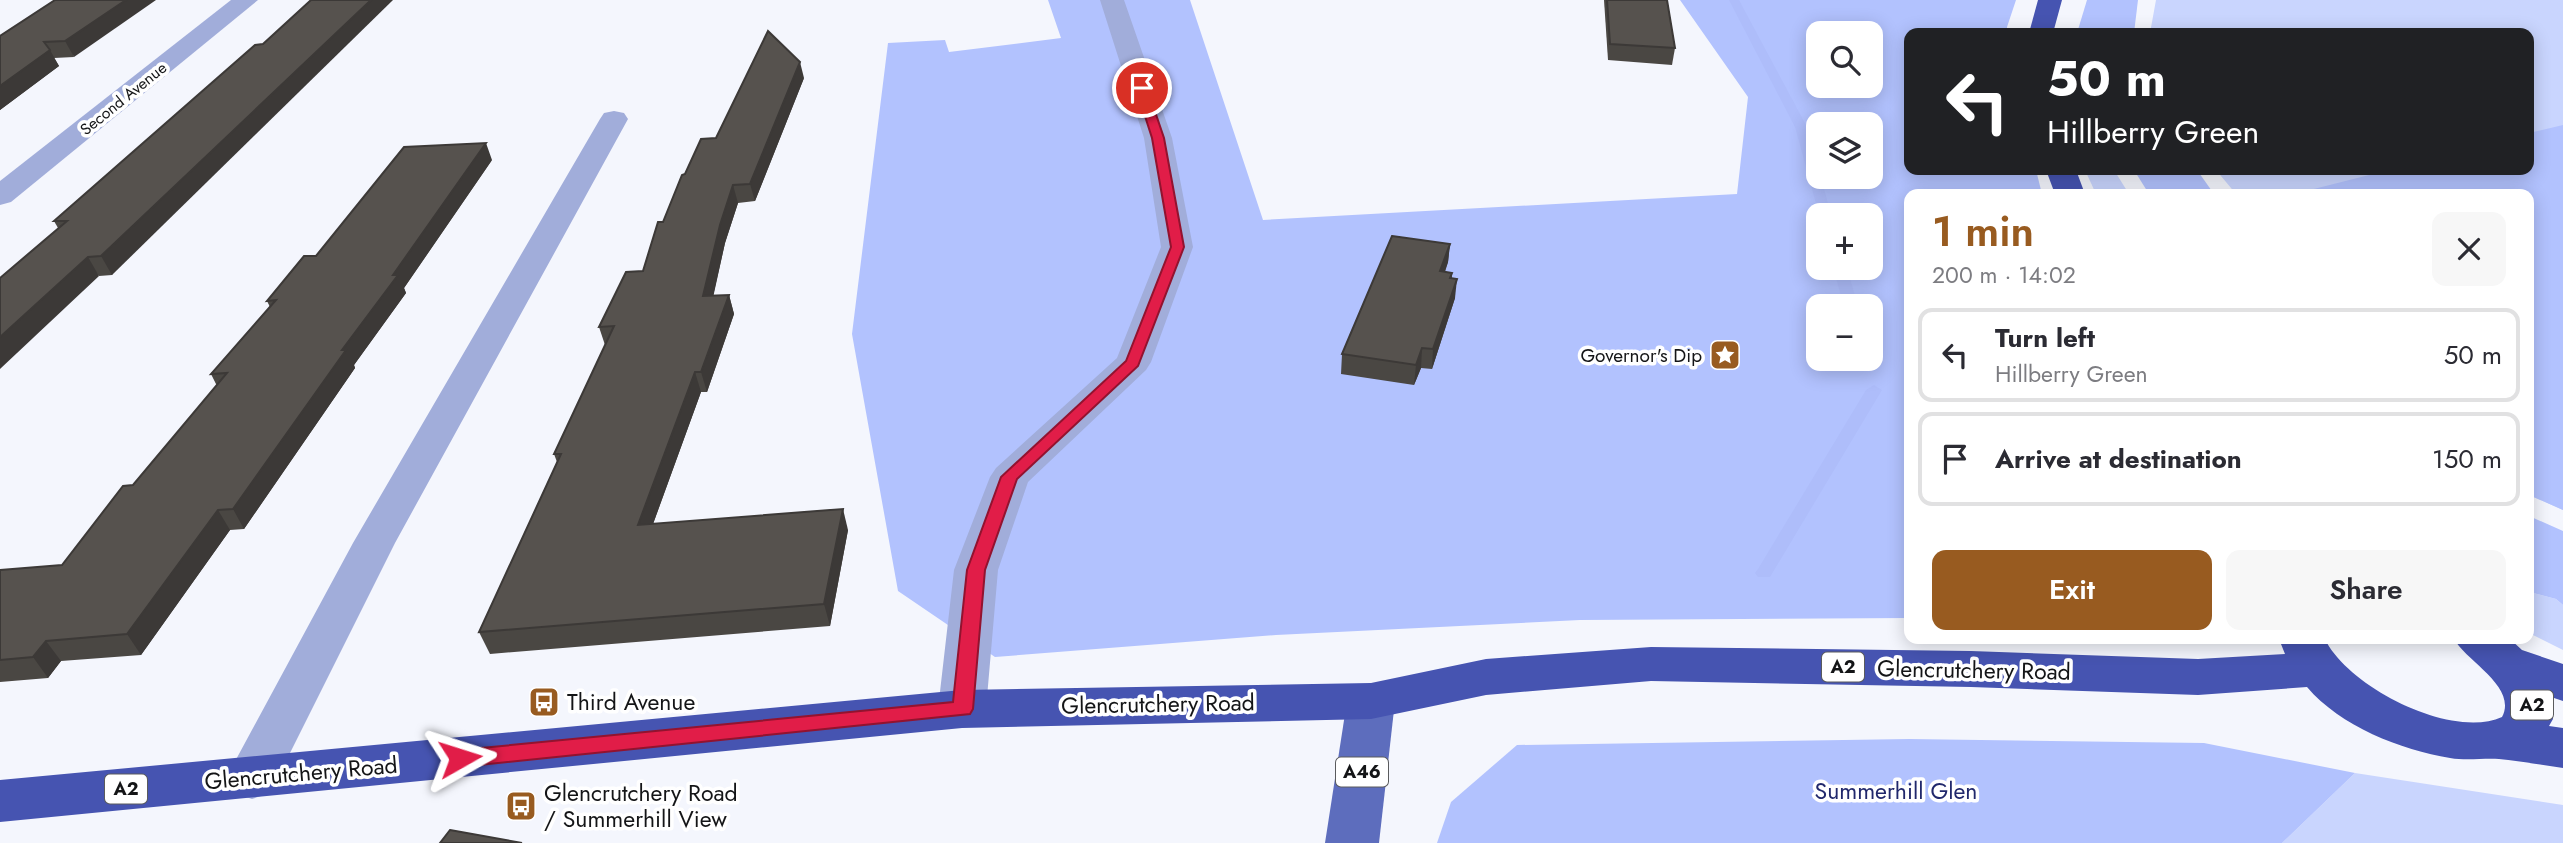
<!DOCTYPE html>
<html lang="en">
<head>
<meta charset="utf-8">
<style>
  :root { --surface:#fff; --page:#f7f7f7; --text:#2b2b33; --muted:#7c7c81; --line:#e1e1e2; --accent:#985b20 }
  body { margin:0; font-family:Jost,sans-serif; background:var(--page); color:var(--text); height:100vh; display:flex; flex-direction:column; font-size:26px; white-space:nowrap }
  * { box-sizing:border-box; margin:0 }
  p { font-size:23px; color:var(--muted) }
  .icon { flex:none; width:38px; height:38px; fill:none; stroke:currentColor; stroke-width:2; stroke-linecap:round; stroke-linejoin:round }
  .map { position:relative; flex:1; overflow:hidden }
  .panel { position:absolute; left:1904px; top:189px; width:630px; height:455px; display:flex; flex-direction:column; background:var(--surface); border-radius:14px; box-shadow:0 4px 18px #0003 }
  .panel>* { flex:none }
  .top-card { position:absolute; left:1904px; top:28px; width:630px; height:147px; border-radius:14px; box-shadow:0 4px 18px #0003; background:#202124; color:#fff; overflow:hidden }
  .buttons { position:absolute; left:1806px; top:21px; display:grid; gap:14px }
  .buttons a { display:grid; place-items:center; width:77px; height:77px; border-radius:14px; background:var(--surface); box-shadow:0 4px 18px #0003; font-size:35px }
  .pin { position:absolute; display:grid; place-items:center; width:60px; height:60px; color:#fff; margin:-30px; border:4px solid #fff; border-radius:50%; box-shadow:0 2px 7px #0007 }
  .me { position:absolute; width:77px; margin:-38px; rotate:84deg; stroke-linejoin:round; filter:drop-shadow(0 0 5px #0008) }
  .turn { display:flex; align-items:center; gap:24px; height:147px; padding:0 28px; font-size:32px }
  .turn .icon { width:91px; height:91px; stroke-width:2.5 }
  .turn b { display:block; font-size:49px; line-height:60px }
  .round { display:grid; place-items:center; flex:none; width:74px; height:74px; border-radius:14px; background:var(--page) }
  .headline { display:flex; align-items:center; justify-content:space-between; height:119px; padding:0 28px }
  h1 { font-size:42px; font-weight:600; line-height:52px; color:var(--accent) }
  .cta { display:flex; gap:14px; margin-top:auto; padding:14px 28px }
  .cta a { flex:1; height:80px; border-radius:14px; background:var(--accent); color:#fff; font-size:28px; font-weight:600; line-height:80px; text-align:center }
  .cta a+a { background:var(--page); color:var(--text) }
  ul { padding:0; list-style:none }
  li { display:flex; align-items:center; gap:21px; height:94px; margin:0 14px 10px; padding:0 14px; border:4px solid var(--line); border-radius:14px }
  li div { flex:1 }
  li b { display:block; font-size:26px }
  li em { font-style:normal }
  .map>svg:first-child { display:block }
  .green { fill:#c9d5fe }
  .forest { fill:#b2c2fe; fill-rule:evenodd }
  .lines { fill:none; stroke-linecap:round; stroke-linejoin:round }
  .stream { fill:#aebdfa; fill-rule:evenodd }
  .street { fill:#a1adda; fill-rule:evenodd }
  .primary { fill:#5d6dbd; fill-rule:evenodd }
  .highway { fill:#4654b1; fill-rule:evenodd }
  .wall { fill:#4a4743 }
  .shaded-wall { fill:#3c3937 }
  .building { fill:#56524e; stroke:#3c3937; stroke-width:2 }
  .route { fill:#e11d48; stroke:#92132f; stroke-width:2 }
  .labels { text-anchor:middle; stroke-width:7; stroke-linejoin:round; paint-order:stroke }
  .far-street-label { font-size:16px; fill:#141517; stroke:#fff }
  .shield { fill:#fff; stroke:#5a5b5d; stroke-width:2 }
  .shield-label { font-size:18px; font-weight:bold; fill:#141517 }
  .poi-label { font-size:19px; fill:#141517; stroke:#fff; text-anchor:end }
  .near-street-label { font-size:23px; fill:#141517; stroke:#fff }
  .near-poi-label { font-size:23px; fill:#141517; stroke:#fff; text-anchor:start }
  .near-park-label { font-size:23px; fill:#21286c; stroke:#fff }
</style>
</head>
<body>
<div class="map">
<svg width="2563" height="843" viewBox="0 0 2563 843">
  <rect width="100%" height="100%" fill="#f4f6fd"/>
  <g class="green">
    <polygon points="2156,0 2563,0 2563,510 2529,495 2529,194 2236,194 2216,170 2529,170 2529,33 2150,33"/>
    <polygon points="2085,170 2114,170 2129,194 2096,194"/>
    <polygon points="2529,592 2556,599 2563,605 2563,650 2529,633"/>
    <polygon points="2355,773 2563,805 2563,843 2282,843"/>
  </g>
  <g class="forest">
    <path d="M 1048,0 L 1190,0 L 1263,220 L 1737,194 L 1748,97 L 1680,0 L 2016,0 L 2007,27 L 2007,33 L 1909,33 L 1909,170 L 2036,170 L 2042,194 L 1909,194 L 1909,618 L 1580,620 L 1276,635 L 995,657 L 898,591 L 852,334 L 888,43 L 945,40 L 949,52 L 1061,38 ZM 1818,33 L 1871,33 L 1871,86 L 1818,86 ZM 1818,124 L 1871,124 L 1871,177 L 1818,177 ZM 1818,215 L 1871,215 L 1871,268 L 1818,268 ZM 1818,306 L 1871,306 L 1871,359 L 1818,359 Z"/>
    <polygon points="2087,0 2138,0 2134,33 2077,33"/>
    <polygon points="2563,125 2563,510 2529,495 2529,194 2294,194 2389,170 2529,170 2529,133"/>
    <polygon points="2134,170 2197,170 2214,194 2149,194"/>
    <polygon points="2529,516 2563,531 2563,605 2556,599 2529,592"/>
    <polygon points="1909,739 2204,743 2355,773 2282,843 1437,843 1451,802 1517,745"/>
  </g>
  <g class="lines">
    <g class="stream">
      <polygon points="1729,0 1739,0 1807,127 1818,177 1821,177 1831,215 1819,215 1795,127"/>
      <polygon points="1833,268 1847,268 1858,306 1844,306"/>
      <polygon points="1871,357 1874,367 1867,371 1862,370 1858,359 1871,359"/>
      <polygon points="1874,385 1882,390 1770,577 1758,577 1755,573 1758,569 1866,390"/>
    </g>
    <g class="street">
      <polygon points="231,0 258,0 11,202 0,205 0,181"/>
      <polygon points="1100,0 1124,0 1172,138 1193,247 1151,362 1146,370 1028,482 998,570 986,709 979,722 962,728 945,722 938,709 954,570 990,477 996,468 1117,358 1161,247 1144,138"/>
      <polygon points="614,111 624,113 628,119 395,543 270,793 252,799 234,793 226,778 353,543 600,119 604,113"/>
    </g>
    <polygon class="primary" points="1371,683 1388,688 1395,701 1379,843 1325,843 1347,701 1354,688"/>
    <g class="highway">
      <polygon points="2038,0 2062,0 2053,33 2029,33"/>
      <polygon points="2046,170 2076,170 2085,194 2055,194"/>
      <path d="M 2279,639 L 2325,639 C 2347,686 2451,740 2502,717 C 2518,687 2466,661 2454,639 L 2510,639 L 2522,650 L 2563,664 L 2563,701 L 2551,697 L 2553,719 L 2549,726 L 2563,728 L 2563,768 C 2542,765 2520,761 2499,759 C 2482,758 2467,761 2450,758 C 2401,750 2340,726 2307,687 L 2198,695 L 1971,687 L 1651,681 L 1486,695 L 1371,719 L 962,728 L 0,822 L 0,780 L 962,690 L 1371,683 L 1486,659 L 1651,647 L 1971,651 L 2198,659 L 2285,654 Z"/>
    </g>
  </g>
  <g class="wall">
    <polygon points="55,0 74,57 54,58 59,66 0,110 0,36"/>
    <polygon points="1604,0 1667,0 1675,48 1672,65 1608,60"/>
    <polygon points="255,45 112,275 99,276 58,228 54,221"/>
    <polygon points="804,78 755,201 738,203 725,243 713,296 729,295 734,314 707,392 701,392 653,524 848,530 830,626 490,654 479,632 557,462 554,454 605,345 599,327 643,271 663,222 685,174 716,138"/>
    <polygon points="492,160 404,288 406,293 354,365 355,368 244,529 230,530 141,655 61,661 48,678 0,682 0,570 62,565 133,485 217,386 211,374 270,307 267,301 316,256"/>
    <polygon points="1450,244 1448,262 1445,272 1452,273 1452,278 1455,298 1432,369 1421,368 1414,385 1341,374 1342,354"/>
  </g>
  <g class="shaded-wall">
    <polygon points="126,0 156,0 74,57 65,41"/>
    <polygon points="371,0 393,0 112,275 101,256"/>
    <polygon points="50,50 59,66 0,110 0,86"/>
    <polygon points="800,62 804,78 755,201 750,184"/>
    <polygon points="486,143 492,160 404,288 406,293 354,365 355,368 244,529 233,509 393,275"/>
    <polygon points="733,185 738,203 725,243 709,316 703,296 720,225"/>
    <polygon points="1450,244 1448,262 1438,290 1440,271"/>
    <polygon points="88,257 99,276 0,369 0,337"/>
    <polygon points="1457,279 1455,298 1432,369 1433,349"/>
    <polygon points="729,295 734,314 707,392 701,372"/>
    <polygon points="1422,348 1421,368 1414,385 1416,365"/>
    <polygon points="695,372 701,392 645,546 638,525"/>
    <polygon points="843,509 848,530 830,626 824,604"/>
    <polygon points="218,510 230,530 141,655 127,634"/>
    <polygon points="46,641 61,661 48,678 33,657"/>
  </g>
  <g class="building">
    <polygon points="55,0 126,0 65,41 44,42 50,50 0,86 0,36"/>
    <polygon points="311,0 371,0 101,256 88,257 0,337 0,278 67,221 54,221 255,45 263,44"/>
    <polygon points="1607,0 1667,0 1675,48 1610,44"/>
    <polygon points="768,31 800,62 750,184 733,185 720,225 703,296 729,295 701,372 695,372 638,525 843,509 824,604 479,632 561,454 554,454 614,326 599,327 626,272 643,271 658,222 663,222 682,175 685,174 701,139 716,138"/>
    <polygon points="486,143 393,275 398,275 342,350 346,350 233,509 218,510 127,634 46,641 33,657 0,660 0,570 62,565 123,486 133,485 227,373 211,374 276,300 267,301 304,256 316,256 404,147"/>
    <polygon points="1392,236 1450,244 1440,271 1452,273 1450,278 1457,279 1433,349 1422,348 1416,365 1342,354"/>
    <polygon points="450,830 522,843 440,843"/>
  </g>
  <polygon class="route" points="1142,85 1147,88 1164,138 1184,247 1138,366 1017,479 985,570 973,709 970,714 460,767 452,764 449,758 452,753 460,750 953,702 967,570 1001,477 1126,361 1171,247 1152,138 1136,88"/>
  <defs>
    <g id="sight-square" transform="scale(1.575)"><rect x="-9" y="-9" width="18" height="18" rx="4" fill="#985b20" stroke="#fff"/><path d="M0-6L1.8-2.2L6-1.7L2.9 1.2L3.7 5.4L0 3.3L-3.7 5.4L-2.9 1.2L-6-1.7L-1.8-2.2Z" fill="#fff"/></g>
    <g id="bus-square" transform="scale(1.575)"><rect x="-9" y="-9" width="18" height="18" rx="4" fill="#985b20" stroke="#fff"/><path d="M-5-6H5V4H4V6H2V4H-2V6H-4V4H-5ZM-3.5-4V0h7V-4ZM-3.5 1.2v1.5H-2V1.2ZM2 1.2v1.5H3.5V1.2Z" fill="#fff"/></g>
  </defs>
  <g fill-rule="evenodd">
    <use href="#sight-square" x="1725" y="355"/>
    <use href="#bus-square" x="544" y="702"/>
    <use href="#bus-square" x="521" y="806"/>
  </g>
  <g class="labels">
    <g class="far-street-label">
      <text transform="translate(123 98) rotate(-39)" y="6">Second Avenue</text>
    </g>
    <g class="shield">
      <rect x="1822" y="652.5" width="42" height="29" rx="5"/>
      <rect x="2511" y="690.5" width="42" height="29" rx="5"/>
      <rect x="1336" y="757.5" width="52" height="29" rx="5"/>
      <rect x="105" y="774.5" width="42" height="29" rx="5"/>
    </g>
    <g class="shield-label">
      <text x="1843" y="673">A2</text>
      <text x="2532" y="711">A2</text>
      <text x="1362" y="778">A46</text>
      <text x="126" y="795">A2</text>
    </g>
    <g class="poi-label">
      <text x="1702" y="362">Governor's Dip</text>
    </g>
    <g class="near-street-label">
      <text transform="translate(1974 670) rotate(1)" y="8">Glencrutchery Road</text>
      <text transform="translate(1158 704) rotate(-1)" y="8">Glencrutchery Road</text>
      <text transform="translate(301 773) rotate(-5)" y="8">Glencrutchery Road</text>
    </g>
    <g class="near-poi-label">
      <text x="567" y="710">Third Avenue</text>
      <text x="544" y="801">Glencrutchery Road<tspan x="544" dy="26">/ Summerhill View</tspan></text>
    </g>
    <g class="near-park-label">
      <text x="1896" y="799">Summerhill Glen</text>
    </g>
  </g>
</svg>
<div class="buttons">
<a><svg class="icon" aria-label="search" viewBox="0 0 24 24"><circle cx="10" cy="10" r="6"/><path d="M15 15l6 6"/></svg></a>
<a><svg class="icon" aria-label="layers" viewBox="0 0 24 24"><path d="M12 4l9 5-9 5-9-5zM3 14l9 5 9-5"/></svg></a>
<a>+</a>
<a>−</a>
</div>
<div class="pin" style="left:1142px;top:88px;background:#d93025"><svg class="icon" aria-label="arrive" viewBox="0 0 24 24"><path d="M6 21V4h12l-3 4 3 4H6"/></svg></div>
<svg class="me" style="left:460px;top:758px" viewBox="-20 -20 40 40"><path d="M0-17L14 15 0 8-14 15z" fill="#e11d48" stroke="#fff" stroke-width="4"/></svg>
<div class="top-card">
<div class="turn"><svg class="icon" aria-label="left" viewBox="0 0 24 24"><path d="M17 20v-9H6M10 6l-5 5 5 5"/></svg><div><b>50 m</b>Hillberry Green</div></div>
</div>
<section class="panel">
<div class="headline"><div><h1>1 min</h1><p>200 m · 14:02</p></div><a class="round"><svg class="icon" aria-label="close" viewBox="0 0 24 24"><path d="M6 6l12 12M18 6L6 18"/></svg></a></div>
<ul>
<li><svg class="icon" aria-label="left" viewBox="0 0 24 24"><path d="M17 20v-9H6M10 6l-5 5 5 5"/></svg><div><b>Turn left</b><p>Hillberry Green</p></div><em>50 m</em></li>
<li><svg class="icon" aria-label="arrive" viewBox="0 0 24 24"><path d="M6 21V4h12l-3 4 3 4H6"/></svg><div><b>Arrive at destination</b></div><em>150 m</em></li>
</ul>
<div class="cta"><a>Exit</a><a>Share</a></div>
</section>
</div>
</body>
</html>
